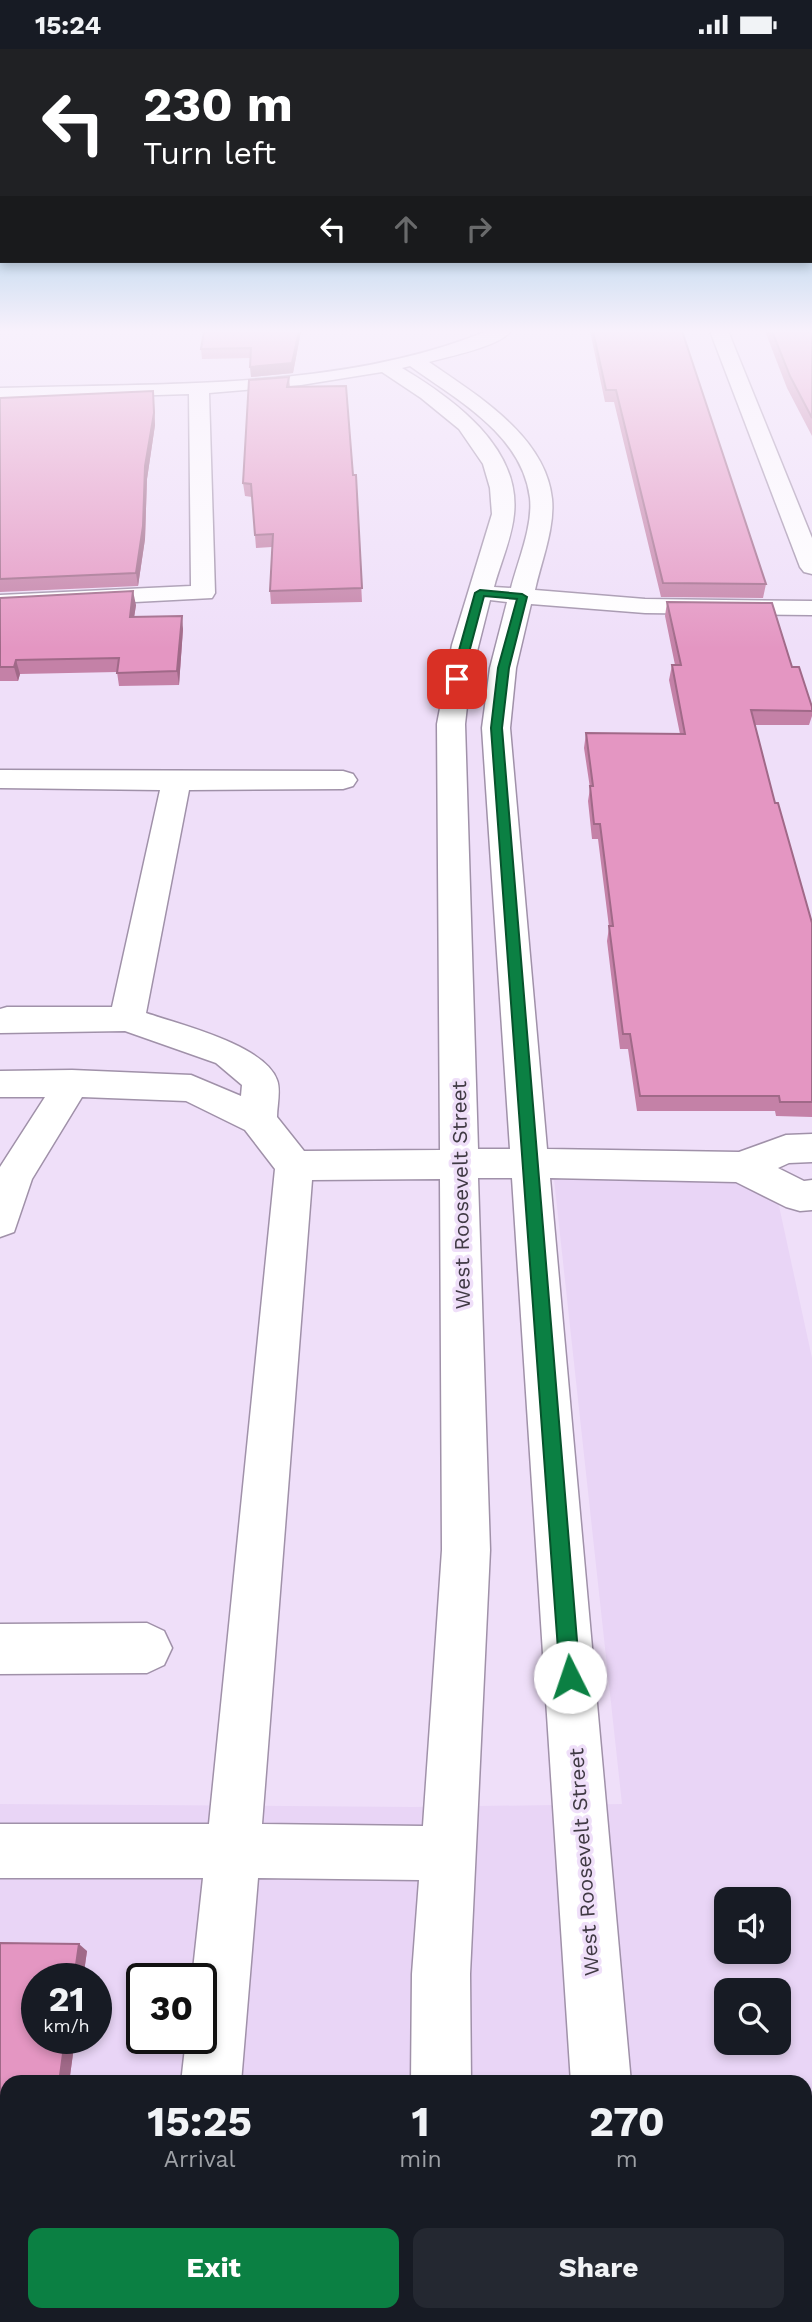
<!DOCTYPE html>
<html lang="en">
<head>
<meta charset="utf-8">
<style>
  :root { --surface:#171b24; --page:#242831; --text:#f1f3f6; --muted:#9ea1a6; --accent:#0b8043 }
  body { margin:0; font-family:"Work Sans",sans-serif; background:var(--page); color:var(--text); height:100vh; display:flex; flex-direction:column; font-size:26px; white-space:nowrap }
  * { box-sizing:border-box; margin:0 }
  p { font-size:23px; color:var(--muted) }
  .icon { flex:none; width:38px; height:38px; fill:none; stroke:currentColor; stroke-width:2; stroke-linecap:round; stroke-linejoin:round }
  .map { position:relative; flex:1; overflow:hidden }
  .panel { position:absolute; left:0px; top:2026px; width:812px; height:247px; display:flex; flex-direction:column; background:var(--surface); border-radius:21px 21px 0 0; box-shadow:0 4px 10px #0003 }
  .panel>* { flex:none }
  .guide { position:absolute; left:0px; top:0px; width:812px; height:214px; box-shadow:0 4px 10px #0003; background:#202124; color:#fff; overflow:hidden }
  .controls { position:absolute; left:714px; top:1838px; display:grid; gap:14px }
  .controls a { display:grid; place-items:center; width:77px; height:77px; border-radius:14px; background:var(--surface); box-shadow:0 4px 10px #0003; font-size:35px }
  .speed { position:absolute; left:21px; top:1914px; display:flex; gap:14px; font-size:35px; font-weight:700; text-align:center }
  .speed>* { display:grid; place-content:center; width:91px; height:91px; border-radius:50%; background:var(--surface); box-shadow:0 4px 10px #0003; line-height:1 }
  .speed small { font-size:18px; font-weight:400 }
  .speed .limit { border:4px solid #111; border-radius:10px; background:#fff; color:#111 }
  .pin { position:absolute; display:grid; place-items:center; width:60px; height:60px; color:#fff; margin:-30px; border-radius:14px; box-shadow:0 4px 10px #0006 }
  .me { position:absolute; width:77px; margin:-38px; rotate:356deg; stroke-linejoin:round; filter:drop-shadow(0 0 5px #0008) }
  .turn { display:flex; align-items:center; gap:24px; height:147px; padding:0 28px; font-size:32px }
  .turn .icon { width:91px; height:91px; stroke-width:2.5 }
  .turn b { display:block; font-size:49px; line-height:60px }
  .lanes { display:flex; align-items:center; height:66px; padding:0 28px; background:#0003; justify-content:center; gap:35px; direction:ltr }
  .lanes .off { opacity:.35 }
  .eta { display:flex; justify-content:space-evenly; align-items:center; height:119px; text-align:center }
  .eta b { font-size:42px; font-weight:700; line-height:49px }
  .cta { display:flex; gap:14px; margin-top:auto; padding:14px 28px }
  .cta a { flex:1; height:80px; border-radius:14px; background:var(--accent); color:#fff; font-size:28px; font-weight:700; line-height:80px; text-align:center }
  .cta a+a { background:var(--page); color:var(--text) }
  .status { display:flex; justify-content:space-between; align-items:center; height:49px; padding:0 35px; background:var(--surface); direction:ltr }
  .status svg { height:19px; fill:currentColor }
  .map>svg:first-child { display:block }
  .built { fill:#e9d5f6; fill-rule:evenodd }
  .lines { fill:none; stroke-linecap:round; stroke-linejoin:round }
  .minor-casing { stroke:#a091a9; stroke-width:3 }
  .minor { fill:#fff; fill-rule:evenodd }
  .wall { fill:#c481a7 }
  .shaded-wall { fill:#a06988 }
  .building { fill:#e496c2; stroke:#a06988; stroke-width:2 }
  .route { fill:#0b8043; stroke:#07532c; stroke-width:2 }
  .labels { text-anchor:middle; stroke-width:7; stroke-linejoin:round; paint-order:stroke }
  .street-label { font-size:21px; fill:#403a44; stroke:#efdff9 }
</style>
</head>
<body>
<div class="status"><b>15:24</b><svg viewBox="0 0 49 12"><path d="M0 12V9h3v3zM5 12V6h3v6zM10 12V3h3v9zM15 12V0h3v12zM26 1h20v11H26zM47 4h2v5h-2z"/></svg></div>
<div class="map">
<svg width="812" height="2273" viewBox="0 0 812 2273">
  <rect width="100%" height="100%" fill="#efdff9"/>
  <path class="built" d="M 771,1120 L 812,1309 L 812,2273 L 0,2273 L 0,1755 L 413,1758 L 622,1755 L 553,1121 ZM 726,1850 L 779,1850 L 779,1902 L 726,1902 ZM 37,1930 L 96,1930 L 96,1990 L 37,1990 ZM 142,1930 L 201,1930 L 201,1990 L 142,1990 ZM 726,1941 L 779,1941 L 779,1993 L 726,1993 ZM 7,2034 L 805,2034 L 805,2266 L 7,2266 Z"/>
  <g class="lines">
    <g class="minor-casing">
      <g id="minor">
        <path d="M 487,282 L 511,282 C 498,298 450,307 429,313 C 475,345 546,387 552,450 C 555,479 541,513 535,541 L 645,550 L 812,552 L 812,566 L 645,564 L 531,555 L 516,619 L 510,679 L 547,1100 L 739,1103 L 786,1086 L 812,1085 L 812,1113 L 789,1114 L 778,1119 L 804,1132 L 812,1131 L 812,1161 L 800,1162 L 786,1158 L 736,1133 L 550,1129 L 631,2034 L 571,2034 L 512,1129 L 478,1129 L 490,1501 L 470,1925 L 471,2034 L 411,2034 L 412,1925 L 419,1831 L 258,1829 L 241,2034 L 181,2034 L 186,1990 L 201,1990 L 201,1930 L 192,1930 L 203,1829 L 0,1829 L 0,1775 L 209,1775 L 275,1120 L 245,1081 L 186,1052 L 82,1048 L 32,1130 L 14,1183 L 0,1188 L 0,1118 L 45,1048 L 0,1048 L 0,1022 L 72,1021 L 191,1026 L 241,1047 L 242,1036 L 216,1014 L 125,982 L 0,984 L 0,960 L 7,958 L 112,958 L 160,741 L 0,739 L 0,721 L 343,722 L 353,725 L 357,731 L 353,737 L 343,740 L 189,741 L 146,964 C 178,975 265,996 277,1031 C 281,1041 277,1057 277,1068 L 304,1102 L 440,1101 L 437,675 L 452,596 L 492,465 L 490,439 L 483,415 L 459,380 L 421,349 L 382,323 L 301,336 L 209,344 L 215,544 L 212,549 L 0,560 L 0,546 L 191,537 L 189,345 L 0,351 L 0,339 C 155,334 342,342 487,282 ZM 410,317 C 457,351 522,385 530,449 C 533,477 518,512 511,539 L 494,538 C 500,515 512,489 514,465 C 521,398 452,349 402,319 ZM 490,551 L 507,553 L 490,619 L 482,679 L 510,1100 L 478,1100 L 465,675 L 470,630 ZM 440,1130 L 442,1501 L 423,1777 L 262,1775 L 312,1131 Z"/>
        <polygon points="710,282 728,282 812,489 812,525 804,523 800,518"/>
        <polygon points="147,1574 164,1582 172,1599 164,1616 147,1624 0,1625 0,1575"/>
        <polygon points="156,2266 222,2266 221,2273 155,2273"/>
        <rect x="408" y="2266" width="66" height="7"/>
        <polygon points="586,2266 652,2266 653,2273 587,2273"/>
      </g>
    </g>
    <use href="#minor" class="minor"/>
  </g>
  <g class="wall">
    <polygon points="301,282 293,324 251,328 251,309 202,310 201,300"/>
    <polygon points="590,282 682,282 766,535 763,549 661,548 614,353 605,353"/>
    <polygon points="765,282 812,282 812,387 787,339"/>
    <polygon points="289,328 290,338 353,426 356,426 362,553 271,555 270,542 272,498 256,499 252,448 245,447 243,434"/>
    <polygon points="0,349 154,354 155,376 147,430 145,490 138,537 0,543"/>
    <polygon points="0,549 136,556 134,568 183,580 179,636 119,637 117,623 20,625 18,632 0,632"/>
    <polygon points="667,553 792,618 812,658 812,667 809,676 754,676 775,754 812,874 812,1068 776,1067 775,1062 637,1062 628,1000 620,1000 607,892 609,878 598,790 592,790 588,752 590,739 584,699 586,684 680,685 669,631 672,616 675,616 665,567"/>
    <polygon points="0,1894 87,1902 83,1930 37,1930 75,1990 69,2034 7,2034 7,2095 0,2095"/>
  </g>
  <g class="shaded-wall">
    <polygon points="299,282 301,282 293,324 251,328 250,318"/>
    <polygon points="153,342 155,376 147,430 145,490 138,537 136,524"/>
    <polygon points="133,542 136,556 132,582 130,568"/>
    <polygon points="182,567 183,580 179,636 177,622"/>
    <polygon points="16,611 20,625 18,632 14,618"/>
    <polygon points="79,1895 87,1902 83,1930 74,1930"/>
    <polygon points="65,1990 75,1990 69,2034 59,2034"/>
  </g>
  <g class="building">
    <polygon points="204,282 299,282 292,314 250,318 251,299 201,300"/>
    <polygon points="593,282 682,282 766,535 663,534 616,341 606,341"/>
    <polygon points="772,282 812,282 812,369 790,327"/>
    <polygon points="289,328 287,338 346,337 353,426 356,426 362,539 270,542 273,485 255,486 251,435 243,434 249,331"/>
    <polygon points="153,342 154,364 145,417 143,477 136,524 0,530 0,349"/>
    <polygon points="133,542 130,568 182,567 177,622 117,624 119,609 16,611 14,618 0,618 0,549"/>
    <polygon points="667,553 772,554 792,618 799,618 812,658 812,662 751,661 775,754 778,754 812,874 812,1053 780,1053 779,1047 640,1047 630,985 623,985 609,877 613,877 600,775 594,775 590,737 593,737 586,684 685,685 672,616 681,616"/>
    <polygon points="0,1894 79,1895 74,1930 37,1930 37,1990 65,1990 59,2034 7,2034 7,2092 0,2092"/>
  </g>
  <linearGradient id="sky" x2="0" y2="1"><stop stop-color="#50a9d2"/><stop offset="0.47" stop-color="#f8f1fc"/><stop offset="1" stop-color="#f8f1fc" stop-opacity="0"/></linearGradient>
  <rect width="812" height="600" fill="url(#sky)"/>
  <polygon class="route" points="480,541 522,545 527,548 509,619 502,679 580,1628 577,1635 570,1638 563,1635 560,1628 491,679 498,619 517,550 484,547 462,630 453,632 451,630 475,544"/>
  <g class="labels">
    <g class="street-label">
      <text transform="translate(461 1146) rotate(-91)" y="7">West Roosevelt Street</text>
      <text transform="translate(584 1813) rotate(-94)" y="7">West Roosevelt Street</text>
    </g>
  </g>
</svg>
<div class="controls">
<a><svg class="icon" aria-label="sound" viewBox="0 0 24 24"><path d="M4 9h4l5-4v14l-5-4H4zM17 9q2 3 0 6"/></svg></a>
<a><svg class="icon" aria-label="search" viewBox="0 0 24 24"><circle cx="10" cy="10" r="6"/><path d="M15 15l6 6"/></svg></a>
</div>
<div class="speed"><div>21<small>km/h</small></div><div class="limit">30</div></div>
<div class="pin" style="left:457px;top:630px;background:#d93025"><svg class="icon" aria-label="arrive" viewBox="0 0 24 24"><path d="M6 21V4h12l-3 4 3 4H6"/></svg></div>
<svg class="me" style="left:570px;top:1628px" viewBox="-20 -20 40 40"><circle r="19" fill="#fff"/><path d="M0-13L10 11 0 6-10 11z" fill="#0b8043"/></svg>
<div class="guide">
<div class="turn"><svg class="icon" aria-label="left" viewBox="0 0 24 24"><path d="M17 20v-9H6M10 6l-5 5 5 5"/></svg><div><b>230 m</b>Turn left</div></div>
<div class="lanes"><svg class="icon" aria-label="left" viewBox="0 0 24 24"><path d="M17 20v-9H6M10 6l-5 5 5 5"/></svg><svg class="icon off" aria-label="ahead" viewBox="0 0 24 24"><path d="M12 20V5M6 11l6-6 6 6"/></svg><svg class="icon off" aria-label="right" viewBox="0 0 24 24"><path d="M7 20v-9h11M14 6l5 5-5 5"/></svg></div>
</div>
<section class="panel">
<div class="eta">
<div><b>15:25</b><p>Arrival</p></div>
<div><b>1</b><p>min</p></div>
<div><b>270</b><p>m</p></div>
</div>
<div class="cta"><a>Exit</a><a>Share</a></div>
</section>
</div>
</body>
</html>
